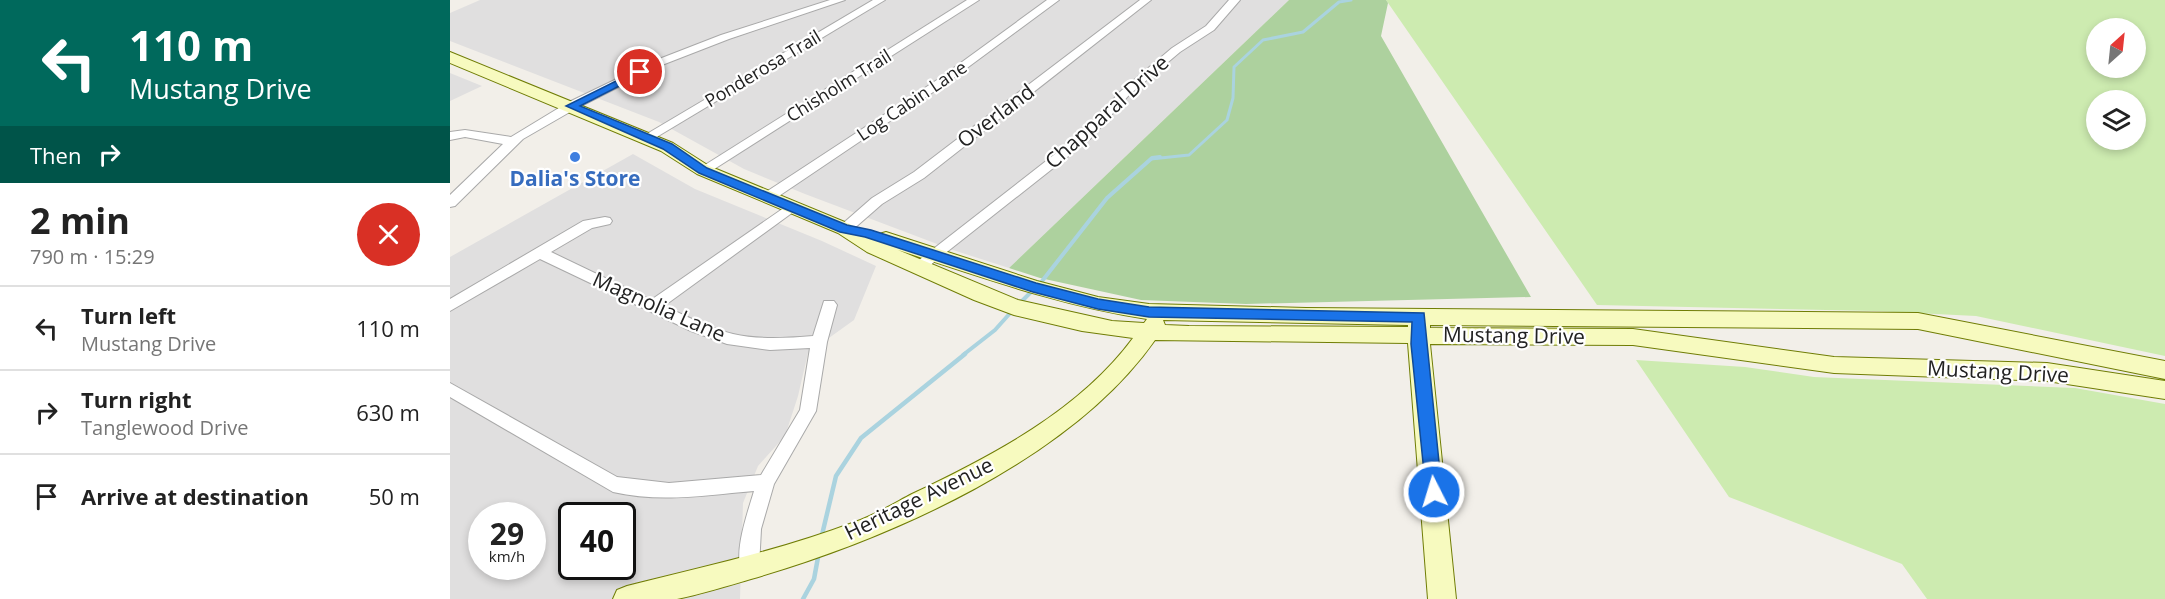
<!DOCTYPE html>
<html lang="en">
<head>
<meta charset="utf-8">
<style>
  :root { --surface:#fff; --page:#f2f2f2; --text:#222; --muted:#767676; --line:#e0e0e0 }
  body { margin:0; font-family:"Open Sans",sans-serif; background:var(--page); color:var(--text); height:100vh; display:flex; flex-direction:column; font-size:22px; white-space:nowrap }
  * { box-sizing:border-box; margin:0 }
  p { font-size:20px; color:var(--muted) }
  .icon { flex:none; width:33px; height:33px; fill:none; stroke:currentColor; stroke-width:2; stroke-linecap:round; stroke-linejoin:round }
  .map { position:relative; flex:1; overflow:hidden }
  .side { display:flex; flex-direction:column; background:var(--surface); width:450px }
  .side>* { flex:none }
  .banner { background:#00695c; color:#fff; overflow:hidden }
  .needle { width:39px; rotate:27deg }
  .controls { position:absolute; left:1636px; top:18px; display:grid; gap:12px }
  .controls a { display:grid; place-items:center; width:60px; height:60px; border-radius:50%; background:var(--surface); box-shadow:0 3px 9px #0003; font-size:30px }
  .speed { position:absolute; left:18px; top:502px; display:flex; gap:12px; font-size:30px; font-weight:700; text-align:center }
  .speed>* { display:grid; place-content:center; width:78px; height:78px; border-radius:50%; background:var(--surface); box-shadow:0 3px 9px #0003; line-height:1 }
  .speed small { font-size:15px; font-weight:400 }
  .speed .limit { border:3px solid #111; border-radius:9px; background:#fff; color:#111 }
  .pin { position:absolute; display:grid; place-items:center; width:51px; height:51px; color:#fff; margin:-26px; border:3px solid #fff; border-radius:50%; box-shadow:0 2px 6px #0007 }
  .me { position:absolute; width:66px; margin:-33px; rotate:355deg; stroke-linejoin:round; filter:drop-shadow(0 0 4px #0008) }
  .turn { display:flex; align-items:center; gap:21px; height:126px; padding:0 30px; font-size:27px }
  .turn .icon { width:78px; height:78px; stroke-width:2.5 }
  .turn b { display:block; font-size:42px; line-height:51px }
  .then { display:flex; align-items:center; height:57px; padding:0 30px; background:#0003; gap:12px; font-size:22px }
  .round { display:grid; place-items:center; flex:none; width:63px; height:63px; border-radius:32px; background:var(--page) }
  .summary { display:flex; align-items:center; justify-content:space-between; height:102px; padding:0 30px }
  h1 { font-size:36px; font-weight:700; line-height:45px }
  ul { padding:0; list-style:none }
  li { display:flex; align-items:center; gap:18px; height:84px; padding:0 30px; border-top:2px solid var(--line) }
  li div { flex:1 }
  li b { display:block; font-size:22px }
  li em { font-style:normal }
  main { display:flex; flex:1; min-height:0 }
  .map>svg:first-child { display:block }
  .residential { fill:#e0dfdf; fill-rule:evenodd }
  .grass { fill:#cdebb0; fill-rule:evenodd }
  .forest { fill:#add19e }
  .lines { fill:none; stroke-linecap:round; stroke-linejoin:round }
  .stream-far2 { stroke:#aad3df; stroke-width:3 }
  .stream-far1 { stroke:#aad3df; stroke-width:4 }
  .stream { stroke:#aad3df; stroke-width:4.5 }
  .street-casing { stroke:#a9a9a9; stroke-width:2 }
  .secondary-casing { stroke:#707d05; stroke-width:2 }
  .street { fill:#fff; fill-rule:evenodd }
  .secondary { fill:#f7fabf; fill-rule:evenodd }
  .route { fill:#1a73e8; stroke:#114b97; stroke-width:1.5 }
  .shop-dot { fill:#3f7fe0; stroke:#fff; stroke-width:2 }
  .labels { text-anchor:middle; stroke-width:4.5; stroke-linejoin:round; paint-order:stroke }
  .far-street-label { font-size:18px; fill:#222; stroke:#fff }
  .street-label { font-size:21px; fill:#222; stroke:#fff }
  .shop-label { font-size:21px; font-weight:bold; fill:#366cbe; stroke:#fff }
</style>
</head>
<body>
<main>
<section class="side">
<div class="banner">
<div class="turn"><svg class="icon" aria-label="left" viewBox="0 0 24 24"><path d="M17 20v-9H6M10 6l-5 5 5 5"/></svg><div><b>110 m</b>Mustang Drive</div></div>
<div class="then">Then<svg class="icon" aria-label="right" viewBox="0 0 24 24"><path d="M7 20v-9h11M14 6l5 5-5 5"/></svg></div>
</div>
<div class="summary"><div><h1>2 min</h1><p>790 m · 15:29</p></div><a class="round" style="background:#d93025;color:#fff"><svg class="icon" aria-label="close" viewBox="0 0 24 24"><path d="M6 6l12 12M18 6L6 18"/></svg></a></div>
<ul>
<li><svg class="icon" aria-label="left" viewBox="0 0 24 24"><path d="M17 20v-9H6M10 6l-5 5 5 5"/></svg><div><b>Turn left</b><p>Mustang Drive</p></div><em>110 m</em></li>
<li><svg class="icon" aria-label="right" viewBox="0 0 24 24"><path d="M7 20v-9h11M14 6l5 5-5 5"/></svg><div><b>Turn right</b><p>Tanglewood Drive</p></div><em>630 m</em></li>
<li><svg class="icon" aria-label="arrive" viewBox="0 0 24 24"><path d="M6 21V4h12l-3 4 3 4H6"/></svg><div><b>Arrive at destination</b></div><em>50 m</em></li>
</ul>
</section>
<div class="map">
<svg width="1715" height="599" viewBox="0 0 1715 599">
  <rect width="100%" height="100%" fill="#f2efe9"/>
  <g class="residential">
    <polygon points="30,0 839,0 559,268 503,250 355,194 294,169 209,122 0,41 0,13"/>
    <polygon points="0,73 32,86 0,101"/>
    <path d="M 183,154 L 245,189 L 372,241 L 426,266 L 404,320 L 358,353 L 348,396 L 335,436 L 308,466 L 293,503 L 290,599 L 0,599 L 0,257 ZM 32,516 L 82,516 L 82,567 L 32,567 ZM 122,516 L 172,516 L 172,567 L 122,567 Z"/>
  </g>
  <g class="grass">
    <path d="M 936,0 L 1715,0 L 1715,356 L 1526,316 L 1424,311 L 1147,305 ZM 1647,28 L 1686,28 L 1686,68 L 1647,68 ZM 1647,100 L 1686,100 L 1686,140 L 1647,140 Z"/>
    <polygon points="1186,360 1295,367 1364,377 1625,388 1715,404 1715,599 1477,599 1452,564 1279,497"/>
  </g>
  <polygon class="forest" points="839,0 936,0 938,3 931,36 1081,297 796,304 691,300 590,278 559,268"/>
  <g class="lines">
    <polyline class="stream-far2" points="701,159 739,155 777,120 783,98 784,67 813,40 853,32 889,2 901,0"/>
    <g class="stream-far1">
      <polyline points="589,285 657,198 702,158 710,157"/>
      <polyline points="569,304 583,290"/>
      <polyline points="513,355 545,330 562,311"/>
    </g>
    <g class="stream">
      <polyline points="371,539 386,476 411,438 515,354"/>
      <polyline points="353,599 364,579 369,552"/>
    </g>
    <g class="street-casing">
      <g id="street">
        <polygon points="380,0 395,0 279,39 212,65 125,109 73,139 5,206 0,207 0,195 53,144 15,137 0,140 0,132 15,130 61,137 117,103 204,61 271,35"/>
        <polygon points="423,0 435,0 200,141 196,142 190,138"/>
        <polygon points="517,0 529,0 258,173 253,174 247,170"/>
        <polygon points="597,0 609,0 498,82 323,200 313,200 311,197 313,194 490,78"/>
        <polygon points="690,0 701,0 474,178 432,204 400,232 390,232 388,229 390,226 422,198 464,172"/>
        <polygon points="779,0 790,0 764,30 730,52 679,95 640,139 474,270 464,270 462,267 464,264 632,133 671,91 722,48 756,26"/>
        <path d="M 341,203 L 346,204 L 348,207 L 346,210 L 214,306 C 236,316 259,328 283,334 C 309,340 337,338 363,336 L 374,301 L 384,301 L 387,305 L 377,342 L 366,411 L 324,484 L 311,529 L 309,567 L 306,573 L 299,576 L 292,573 C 283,552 298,512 304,491 C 257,495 210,503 163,492 L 0,397 L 0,383 L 167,477 L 219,483 L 311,475 L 350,410 L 360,348 L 320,350 L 277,344 L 241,331 L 90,259 L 0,311 L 0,299 L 133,221 L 155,217 L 160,218 L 162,221 L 160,224 L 142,228 L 101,252 L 201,300 Z"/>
      </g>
    </g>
    <g class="secondary-casing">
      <path id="secondary" d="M 0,52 L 223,143 L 259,166 L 402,225 L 427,240 L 429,234 L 436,232 L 587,281 L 648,297 L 699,304 L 856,308 L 1468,313 L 1715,361 L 1715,379 L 1468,329 L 980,325 L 980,328 L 1183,329 L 1384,357 L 1597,363 L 1715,381 L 1715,399 L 1597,381 L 1384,373 L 1183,345 L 980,344 L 1006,599 L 978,599 L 958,343 L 705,340 C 621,460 439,539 301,579 C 277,586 252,594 227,599 C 207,599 184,599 163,599 L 167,590 L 177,586 C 253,567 331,550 405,522 C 425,515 443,504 462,494 C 542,456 629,411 683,338 L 632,331 L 564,315 L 524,300 L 417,252 L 388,233 L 247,174 L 211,151 L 0,63 ZM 448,250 C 531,277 611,306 697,319 L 694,323 L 662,321 L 568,300 ZM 713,320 L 958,325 L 958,327 L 739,326 L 715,325 Z"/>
    </g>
    <use href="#street" class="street"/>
    <use href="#secondary" class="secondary"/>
  </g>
  <polygon class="route" points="190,69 193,70 193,74 130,106 222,144 257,168 397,225 421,230 586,283 648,299 699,307 974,313 992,492 990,496 984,499 978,496 976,492 961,344 962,322 699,317 648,309 583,292 415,237 390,232 249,173 213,149 116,106"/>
  <circle class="shop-dot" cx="125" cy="157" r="6"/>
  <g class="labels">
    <g class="far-street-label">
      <text transform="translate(313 69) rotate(-31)" y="6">Ponderosa Trail</text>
      <text transform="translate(389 86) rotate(-32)" y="6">Chisholm Trail</text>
      <text transform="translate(462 101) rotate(-34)" y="6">Log Cabin Lane</text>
    </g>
    <g class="street-label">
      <text transform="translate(657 112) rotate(-42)" y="7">Chapparal Drive</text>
      <text transform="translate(546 116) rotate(-37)" y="7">Overland</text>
      <text transform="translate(209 307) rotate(24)" y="7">Magnolia Lane</text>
      <text transform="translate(1064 336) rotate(1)" y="7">Mustang Drive</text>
      <text transform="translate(1548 372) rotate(3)" y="7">Mustang Drive</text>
      <text transform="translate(469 499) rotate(-26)" y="7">Heritage Avenue</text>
    </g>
    <g class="shop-label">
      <text x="125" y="186">Dalia's Store</text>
    </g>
  </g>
</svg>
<div class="controls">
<a><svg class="needle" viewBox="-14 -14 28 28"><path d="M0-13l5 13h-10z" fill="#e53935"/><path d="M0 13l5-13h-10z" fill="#767676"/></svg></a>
<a><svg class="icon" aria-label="layers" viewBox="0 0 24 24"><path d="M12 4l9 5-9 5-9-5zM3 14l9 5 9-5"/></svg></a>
</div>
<div class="speed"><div>29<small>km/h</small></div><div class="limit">40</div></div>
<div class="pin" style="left:190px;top:72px;background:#d93025"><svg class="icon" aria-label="arrive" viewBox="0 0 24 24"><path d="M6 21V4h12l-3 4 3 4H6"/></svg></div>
<svg class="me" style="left:984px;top:492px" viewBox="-20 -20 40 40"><circle r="17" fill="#1a73e8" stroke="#fff" stroke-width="3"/><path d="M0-11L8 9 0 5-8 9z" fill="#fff"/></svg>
</div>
</main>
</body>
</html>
